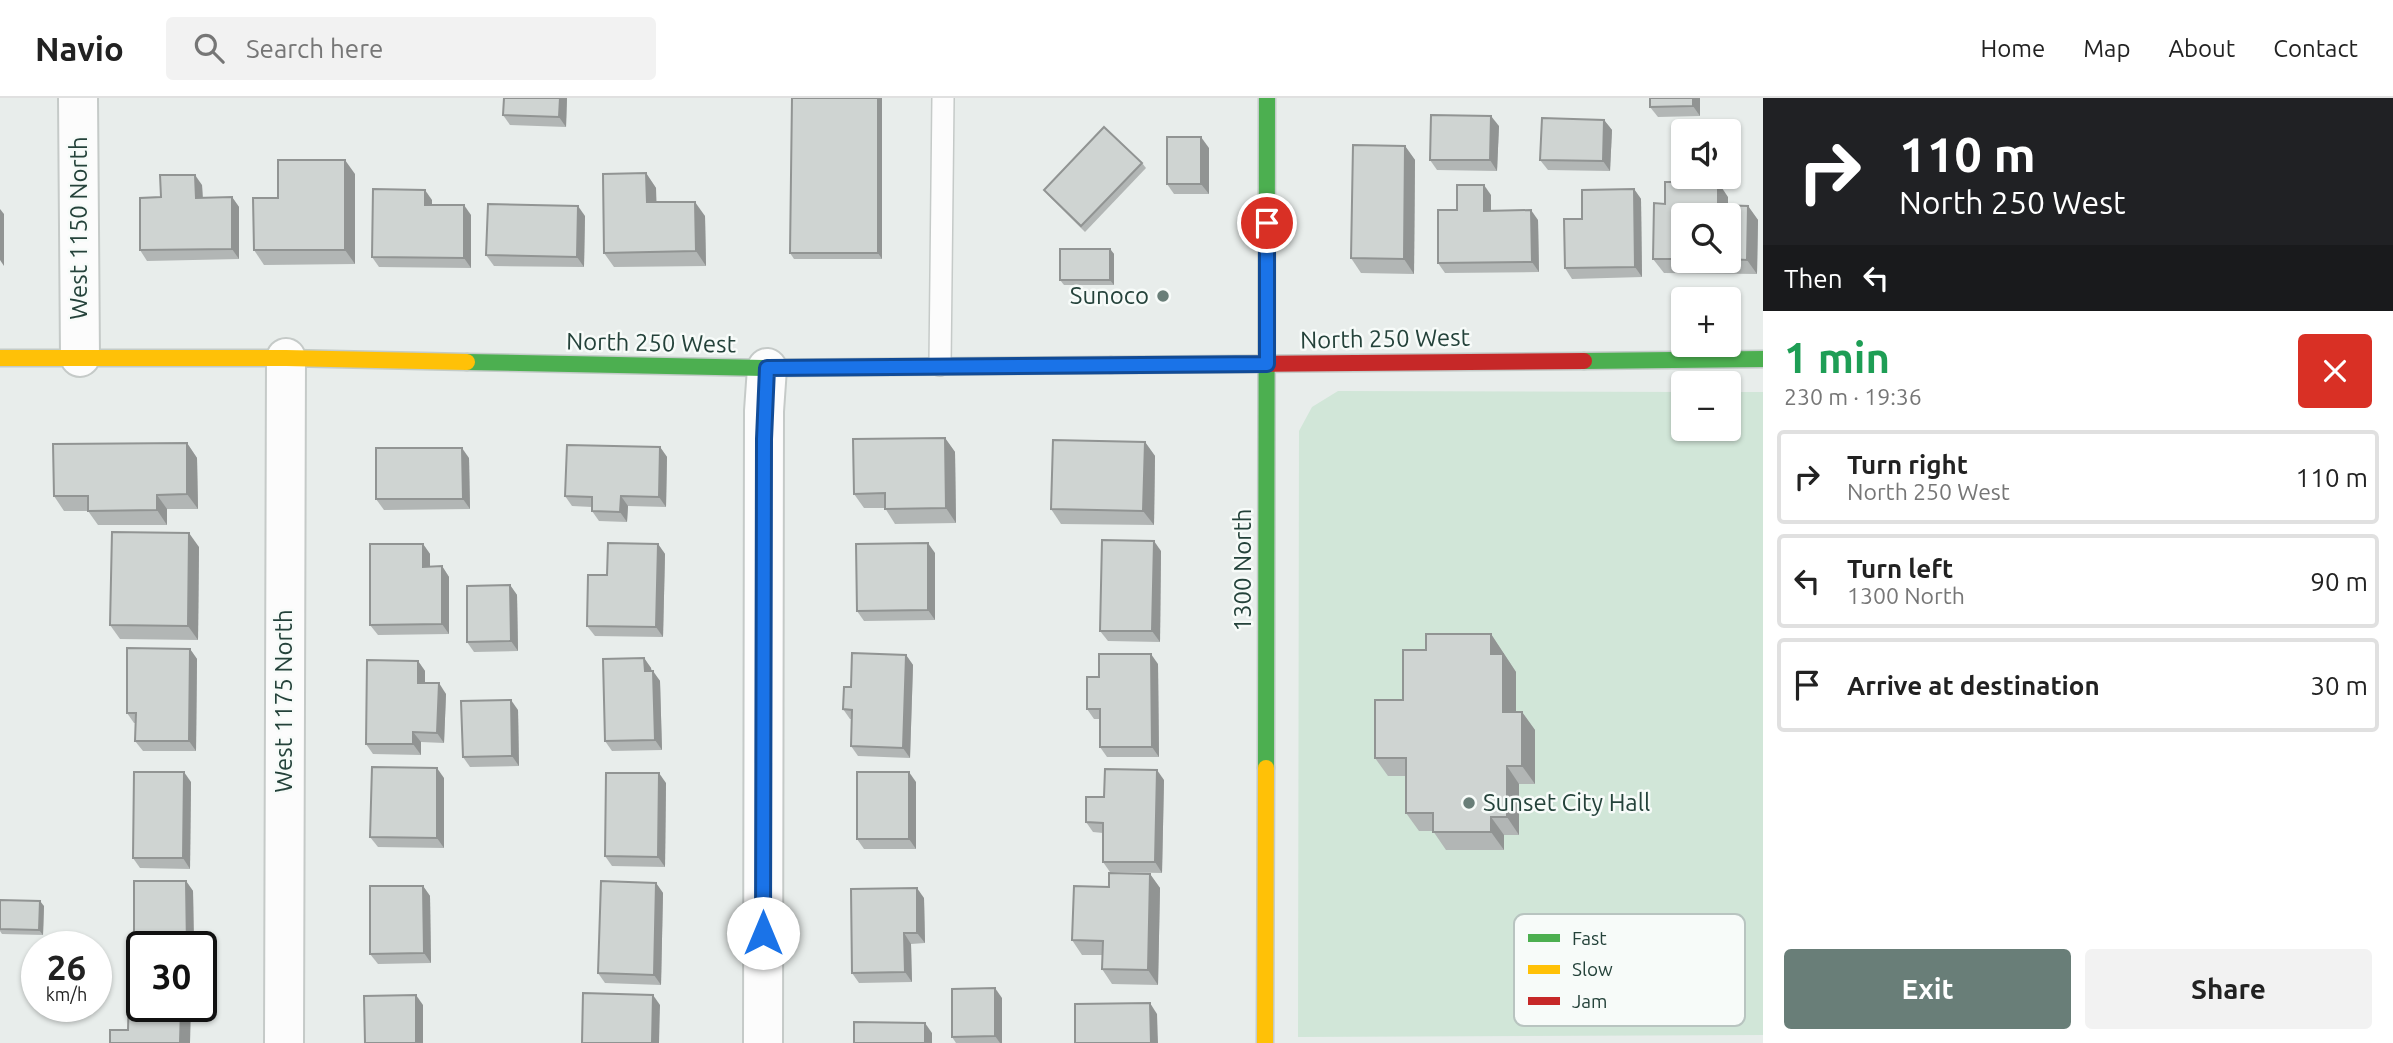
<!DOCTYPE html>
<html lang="en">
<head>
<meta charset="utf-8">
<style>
  :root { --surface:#fff; --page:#f2f2f2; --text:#222; --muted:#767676; --line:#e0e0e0; --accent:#697e78 }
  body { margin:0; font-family:Ubuntu,sans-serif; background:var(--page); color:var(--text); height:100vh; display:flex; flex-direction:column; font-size:26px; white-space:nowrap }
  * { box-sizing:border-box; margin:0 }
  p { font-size:23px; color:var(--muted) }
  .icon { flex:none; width:38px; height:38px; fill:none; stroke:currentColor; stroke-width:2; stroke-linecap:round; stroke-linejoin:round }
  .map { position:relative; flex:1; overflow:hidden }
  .panel { display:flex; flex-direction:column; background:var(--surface); width:630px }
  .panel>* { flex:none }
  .top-card { background:#202124; color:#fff; overflow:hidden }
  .tools { position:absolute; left:1671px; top:21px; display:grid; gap:14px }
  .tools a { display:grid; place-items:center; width:70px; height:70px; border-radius:7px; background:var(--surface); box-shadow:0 2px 5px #0004; font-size:35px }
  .speed { position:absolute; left:21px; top:833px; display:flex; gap:14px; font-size:35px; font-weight:700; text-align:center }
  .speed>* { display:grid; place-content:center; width:91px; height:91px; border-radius:50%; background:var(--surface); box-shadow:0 2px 5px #0004; line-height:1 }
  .speed small { font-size:18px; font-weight:400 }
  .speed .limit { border:4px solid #111; border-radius:10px; background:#fff; color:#111 }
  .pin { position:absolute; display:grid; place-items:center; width:60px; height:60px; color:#fff; margin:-30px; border:4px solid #fff; border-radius:50%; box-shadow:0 2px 7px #0007 }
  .me { position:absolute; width:77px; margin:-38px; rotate:0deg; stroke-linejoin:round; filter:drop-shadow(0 0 5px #0008) }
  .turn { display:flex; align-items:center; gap:24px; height:147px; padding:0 21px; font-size:32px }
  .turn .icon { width:91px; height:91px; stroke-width:2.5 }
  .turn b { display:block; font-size:49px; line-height:60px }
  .then { display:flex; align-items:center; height:66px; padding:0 21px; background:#0003; gap:14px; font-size:26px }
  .round { display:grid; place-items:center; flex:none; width:74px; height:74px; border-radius:7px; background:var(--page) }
  .headline { display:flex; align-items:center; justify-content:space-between; height:119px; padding:0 21px }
  h1 { font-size:42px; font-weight:600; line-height:52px; color:#1e9e55 }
  .primary-button { display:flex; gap:14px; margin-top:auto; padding:14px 21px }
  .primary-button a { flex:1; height:80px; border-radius:7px; background:var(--accent); color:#fff; font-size:28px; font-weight:600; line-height:80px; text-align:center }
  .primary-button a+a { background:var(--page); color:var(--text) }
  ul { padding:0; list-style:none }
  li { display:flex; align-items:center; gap:21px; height:94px; margin:0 14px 10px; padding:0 7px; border:4px solid var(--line); border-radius:7px }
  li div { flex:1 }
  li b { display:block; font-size:26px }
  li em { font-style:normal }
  header { display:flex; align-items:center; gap:42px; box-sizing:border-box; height:98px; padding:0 35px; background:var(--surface); border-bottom:2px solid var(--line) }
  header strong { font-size:33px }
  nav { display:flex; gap:38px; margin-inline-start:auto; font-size:24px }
  .search { width:490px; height:63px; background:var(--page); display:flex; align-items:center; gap:18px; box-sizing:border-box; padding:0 24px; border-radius:7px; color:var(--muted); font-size:26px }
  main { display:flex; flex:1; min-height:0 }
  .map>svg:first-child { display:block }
  .green { fill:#d1e6d8 }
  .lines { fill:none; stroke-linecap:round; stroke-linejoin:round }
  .lane-casing { stroke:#c5cac8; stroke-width:24 }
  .street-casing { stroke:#c5cac8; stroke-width:42 }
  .fast-casing { stroke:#c3cbc8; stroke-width:19 }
  .slow-casing { stroke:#c3cbc8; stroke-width:19 }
  .jam-casing { stroke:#c3cbc8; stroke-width:19 }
  .lane { stroke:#fcfcfc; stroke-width:21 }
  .street { stroke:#fcfcfc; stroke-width:38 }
  .fast { stroke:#4caf50; stroke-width:16 }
  .slow { stroke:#ffc107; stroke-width:16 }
  .jam { stroke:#c62828; stroke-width:16 }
  .wall { fill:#b2b6b5; fill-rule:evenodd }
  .shaded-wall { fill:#919493 }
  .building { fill:#cfd4d2; stroke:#919493; stroke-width:2 }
  .route-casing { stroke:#114b97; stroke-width:18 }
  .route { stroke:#1a73e8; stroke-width:12 }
  .poi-dot { fill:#697e78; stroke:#f7fbf9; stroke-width:2.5 }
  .labels { text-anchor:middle; stroke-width:5; stroke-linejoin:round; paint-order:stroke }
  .street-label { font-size:24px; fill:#24423a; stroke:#f7fbf9 }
  .poi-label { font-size:24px; fill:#24423a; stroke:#f7fbf9; text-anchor:end }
  .key { fill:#f7fbf9; stroke:#b8c4c0; stroke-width:2 }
  .key-label { font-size:19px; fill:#24423a }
</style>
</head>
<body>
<header>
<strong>Navio</strong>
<div class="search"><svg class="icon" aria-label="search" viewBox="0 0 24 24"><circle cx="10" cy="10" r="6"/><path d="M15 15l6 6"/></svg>Search here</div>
<nav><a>Home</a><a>Map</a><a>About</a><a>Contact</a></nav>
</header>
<main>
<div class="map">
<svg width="1763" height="945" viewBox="0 0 1763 945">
  <rect width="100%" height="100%" fill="#e8edeb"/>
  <polygon class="green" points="1338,293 1683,294 1684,331 1729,331 1729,294 1763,294 1763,937 1298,939 1299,333 1312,309"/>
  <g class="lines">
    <g class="lane-casing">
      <polyline id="lane" points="940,267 943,0"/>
    </g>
    <g class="street-casing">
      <g id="street">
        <polyline points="78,0 80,259"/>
        <polyline points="284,945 286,260"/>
        <polyline points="763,945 764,313 767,270"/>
      </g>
    </g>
    <g class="fast-casing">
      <g id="fast">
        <polyline points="1584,263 1763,261"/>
        <polyline points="467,264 767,270 1111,267"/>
        <polyline points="1266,670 1267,0"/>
      </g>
    </g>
    <g class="slow-casing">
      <g id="slow">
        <polyline points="0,260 286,260 467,264"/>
        <polyline points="1265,945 1266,670"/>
      </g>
    </g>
    <g class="jam-casing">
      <polyline id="jam" points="1111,267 1584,263"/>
    </g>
    <use href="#lane" class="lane"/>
    <use href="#street" class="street"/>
    <use href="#fast" class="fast"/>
    <use href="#slow" class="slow"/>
    <use href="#jam" class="jam"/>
  </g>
  <g class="wall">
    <polygon points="504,0 567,0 566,29 510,27 503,17"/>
    <polygon points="882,0 882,161 794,161 790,155"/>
    <polygon points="1650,0 1700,0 1700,18 1658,19 1650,9"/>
    <polygon points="1604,22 1612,32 1610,73 1548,72 1540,62"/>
    <polygon points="1499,28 1497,73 1437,72 1430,62"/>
    <polygon points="1405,48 1415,62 1414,176 1361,175 1351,160"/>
    <polygon points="1209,50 1209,96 1174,96 1167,86"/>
    <polygon points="1142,65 1146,70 1085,134 1048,97 1044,92"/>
    <polygon points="646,75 656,90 656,104 705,118 706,168 614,169 604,155"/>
    <polygon points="355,76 355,166 264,167 254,152 278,100"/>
    <polygon points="202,87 203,99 232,99 239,109 239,161 147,163 140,152 161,99"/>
    <polygon points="1634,91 1641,101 1642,179 1572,181 1565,170 1582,121"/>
    <polygon points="1491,97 1491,113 1538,122 1539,174 1445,175 1438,165 1457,112"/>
    <path d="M 1728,99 L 1728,108 L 1748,108 L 1758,122 L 1757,176 L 1664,175 L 1653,161 L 1665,106 ZM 1684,117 L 1729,117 L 1729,163 L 1684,163 Z"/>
    <polygon points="432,102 432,107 471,117 471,170 379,169 372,159"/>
    <polygon points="585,118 584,169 494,168 486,157"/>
    <polygon points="1110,151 1114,156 1114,187 1064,187 1060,182"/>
    <polygon points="945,340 955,354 956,425 895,426 885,410 864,410 854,396"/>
    <polygon points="1145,344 1155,358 1154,427 1061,426 1051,411"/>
    <polygon points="187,345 197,360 198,411 167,411 167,427 98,427 88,413 64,413 54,398"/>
    <polygon points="660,349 667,359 666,409 628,408 627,424 599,423 592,413 592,409 572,408 565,398"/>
    <polygon points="469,360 470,411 384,412 376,401"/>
    <polygon points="423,446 430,456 430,469 442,468 449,479 449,536 378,537 370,527"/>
    <polygon points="658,446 665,456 663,539 595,538 587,528 607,477"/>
    <polygon points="199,449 198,542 120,541 110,527"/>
    <polygon points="1161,453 1160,544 1108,543 1100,533"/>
    <polygon points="935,455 935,522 864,523 857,513"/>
    <polygon points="510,487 517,497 518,553 474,554 467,544"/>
    <polygon points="1491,536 1516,574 1516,614 1522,614 1535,632 1535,686 1519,686 1519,737 1504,737 1504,752 1446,752 1433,733 1419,733 1406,715 1406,678 1388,678 1375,660 1426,552"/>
    <polygon points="190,551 197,561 196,653 143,653 135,643 136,625 134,625 127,615"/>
    <polygon points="906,557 913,567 910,660 858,658 851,648 851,621 850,621 843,611 851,589"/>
    <polygon points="644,560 651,570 652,573 660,583 662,652 612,653 605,643"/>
    <polygon points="418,563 425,573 425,585 446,596 444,645 421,644 421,657 373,656 366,646"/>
    <polygon points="1158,566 1159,659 1107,659 1100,649 1100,621 1094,621 1087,611 1099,579"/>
    <polygon points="518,612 519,668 470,669 463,659"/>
    <polygon points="444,680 444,750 378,749 370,739"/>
    <polygon points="1164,682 1162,775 1110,774 1103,764 1103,735 1093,734 1086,724"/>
    <polygon points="191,684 190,771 140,770 133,760"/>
    <polygon points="916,684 916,751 864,751 857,741"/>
    <polygon points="666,685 665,769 612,768 605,758"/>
    <polygon points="1150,776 1160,790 1158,887 1112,886 1102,871 1102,857 1082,857 1072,842 1109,789"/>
    <polygon points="134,783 186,783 193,793 194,849 142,849 142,877 134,867"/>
    <polygon points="656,785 663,795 661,887 605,885 598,875"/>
    <polygon points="423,788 430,798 431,865 378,866 370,856"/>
    <polygon points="924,800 925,845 911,846 912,884 859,885 852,875"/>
    <polygon points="0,802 44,808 43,837 2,836 0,833"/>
    <polygon points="1002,900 1002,945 956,945 952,939"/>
  </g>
  <g class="shaded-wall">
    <polygon points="560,0 567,0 566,29 559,19"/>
    <polygon points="878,0 882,0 882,161 878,155"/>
    <polygon points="1693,0 1700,0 1700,18 1693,8"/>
    <polygon points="1491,18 1499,28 1497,73 1490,62"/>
    <polygon points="1604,22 1612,32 1610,73 1603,63"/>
    <polygon points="1201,39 1209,50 1209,96 1201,86"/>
    <polygon points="1405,48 1415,62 1414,176 1404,161"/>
    <polygon points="345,62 355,76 355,166 345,152"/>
    <polygon points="646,75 656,90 657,119 647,104"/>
    <polygon points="195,77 202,87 203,110 196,100"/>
    <polygon points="1718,84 1728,99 1728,117 1718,107"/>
    <polygon points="1484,87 1491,97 1491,123 1484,113"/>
    <polygon points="1634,91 1641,101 1642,179 1635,169"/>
    <polygon points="425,92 432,102 432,117 425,107"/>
    <polygon points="232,99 239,109 239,161 232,151"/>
    <polygon points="695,104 705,118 706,168 696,153"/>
    <polygon points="464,107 471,117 471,170 464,160"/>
    <polygon points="578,108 585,118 584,169 577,159"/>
    <polygon points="1748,108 1758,122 1757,176 1747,162"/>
    <polygon points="0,111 4,116 4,168 0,162"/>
    <polygon points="1531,112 1538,122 1539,174 1532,164"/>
    <polygon points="1110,151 1114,156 1114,187 1110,182"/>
    <polygon points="945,340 955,354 956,425 946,410"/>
    <polygon points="1145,344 1155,358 1154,427 1143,413"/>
    <polygon points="187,345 197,360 198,411 187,396"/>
    <polygon points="660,349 667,359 666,409 659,399"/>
    <polygon points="462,350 469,360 470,411 463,401"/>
    <polygon points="157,397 167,411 167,427 157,412"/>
    <polygon points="621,398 628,408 627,424 620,414"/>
    <polygon points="189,435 199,449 198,542 188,528"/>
    <polygon points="1154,443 1161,453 1160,544 1152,533"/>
    <polygon points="928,445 935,455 935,522 928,512"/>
    <polygon points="423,446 430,456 430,479 423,469"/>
    <polygon points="658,446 665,456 663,539 656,529"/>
    <polygon points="442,468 449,479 449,536 442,526"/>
    <polygon points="510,487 517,497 518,553 511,543"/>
    <polygon points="1491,536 1516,574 1516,632 1503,614 1491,556"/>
    <polygon points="190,551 197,561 196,653 189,643"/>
    <polygon points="1151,556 1158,566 1159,659 1152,649"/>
    <polygon points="906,557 913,567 910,660 903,650"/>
    <polygon points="644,560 651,570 652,583 645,573"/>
    <polygon points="418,563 425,573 425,595 418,585"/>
    <polygon points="653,573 660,583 662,652 655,642"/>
    <polygon points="439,585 446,596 444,645 437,635"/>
    <polygon points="511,602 518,612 519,668 512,658"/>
    <polygon points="1522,614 1535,632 1535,686 1522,668"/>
    <polygon points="413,634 421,644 421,657 413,646"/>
    <polygon points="1507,668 1519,686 1519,737 1507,719"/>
    <polygon points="437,670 444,680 444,750 437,740"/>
    <polygon points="1157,672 1164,682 1162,775 1155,764"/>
    <polygon points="184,674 191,684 190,771 183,760"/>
    <polygon points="909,674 916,684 916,751 909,741"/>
    <polygon points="659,675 666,685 665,769 658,759"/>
    <polygon points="1491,719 1504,737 1504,752 1491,734"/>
    <polygon points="1150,776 1160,790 1158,887 1148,872"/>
    <polygon points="186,783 193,793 194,849 187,849"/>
    <polygon points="656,785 663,795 661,887 654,877"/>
    <polygon points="423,788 430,798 431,865 424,855"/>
    <polygon points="917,790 924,800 925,845 917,835"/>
    <polygon points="40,803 44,808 43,837 39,832"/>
    <polygon points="904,835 911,846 912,884 905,874"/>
    <polygon points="995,890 1002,900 1002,945 1000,945 995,938"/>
    <polygon points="416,897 423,907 423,945 416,945"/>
    <polygon points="653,897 660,907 659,945 652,945"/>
    <polygon points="1150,905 1157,916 1158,945 1151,945"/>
    <polygon points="181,908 191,909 190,945 180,945"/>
    <polygon points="925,925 932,935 932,945 925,945"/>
  </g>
  <g class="building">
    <polygon points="504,0 560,0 559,19 503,17"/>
    <polygon points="792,0 878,0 878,155 790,155"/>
    <polygon points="1650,0 1693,0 1693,8 1650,9"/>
    <polygon points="1431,17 1491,18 1490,62 1430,62"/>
    <polygon points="1542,20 1604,22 1603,63 1540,62"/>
    <polygon points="1104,29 1142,65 1081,128 1044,92"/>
    <rect x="1167" y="39" width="34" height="47"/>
    <polygon points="1353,47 1405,48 1404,161 1351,160"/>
    <polygon points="278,62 345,62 345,152 254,152 253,100 278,100"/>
    <polygon points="646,75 647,104 695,104 696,153 604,155 603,76"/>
    <polygon points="160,77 195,77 196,100 232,99 232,151 140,152 140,100 161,99"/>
    <polygon points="1665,84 1718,84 1718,107 1748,108 1747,162 1729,161 1729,117 1684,117 1684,161 1653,161 1654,105 1665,106"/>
    <polygon points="1457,87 1484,87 1484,113 1531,112 1532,164 1438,165 1438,112 1457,112"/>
    <polygon points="373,91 425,92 425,107 464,107 464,160 372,159"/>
    <polygon points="1634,91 1635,169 1565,170 1564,121 1582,121 1582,92"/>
    <polygon points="488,106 578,108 577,159 486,157"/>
    <rect x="1060" y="151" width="50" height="31"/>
    <polygon points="945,340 946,410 885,411 885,395 854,396 853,341"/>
    <polygon points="1053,342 1145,344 1143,413 1051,411"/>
    <polygon points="187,345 187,396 157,397 157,412 88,413 88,398 54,398 53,346"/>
    <polygon points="567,347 660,349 659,399 621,398 620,414 592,413 592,399 565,398"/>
    <polygon points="376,350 462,350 463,401 376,401"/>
    <polygon points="112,434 189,435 188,528 110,527"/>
    <polygon points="1102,442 1154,443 1152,533 1100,533"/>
    <polygon points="608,445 658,446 656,529 587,528 588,477 607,477"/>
    <polygon points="928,445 928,512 857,513 856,446"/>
    <polygon points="370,446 423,446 423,469 442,468 442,526 370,527"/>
    <polygon points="510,487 511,543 467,544 467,488"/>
    <polygon points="1426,536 1491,536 1491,556 1503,556 1503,614 1522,614 1522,668 1507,668 1507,719 1491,719 1491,734 1433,734 1433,715 1406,715 1406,660 1375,660 1375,602 1403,602 1403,552 1426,552"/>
    <polygon points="127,550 190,551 189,643 135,643 136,615 127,615"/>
    <polygon points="852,555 906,557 903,650 851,648 852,612 843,611 844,589 851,589"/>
    <polygon points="1099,556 1151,556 1152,649 1100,649 1100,611 1087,611 1087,579 1099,579"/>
    <polygon points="644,560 645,573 653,573 655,642 605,643 603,561"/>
    <polygon points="367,562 418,563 418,585 439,585 437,635 413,634 413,646 366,646"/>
    <polygon points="511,602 512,658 463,659 461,603"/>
    <polygon points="372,669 437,670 437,740 370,739"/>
    <polygon points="1105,671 1157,672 1155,764 1103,764 1103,725 1086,724 1086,699 1104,699"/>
    <polygon points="134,674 184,674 183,760 133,760"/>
    <rect x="857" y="674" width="52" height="67"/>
    <polygon points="606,675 659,675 658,759 605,758"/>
    <polygon points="1109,775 1150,776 1148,872 1102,871 1103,843 1072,842 1074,788 1109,789"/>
    <polygon points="134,783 186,783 187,849 142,849 142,867 134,867"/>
    <polygon points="601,783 656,785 654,877 598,875"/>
    <polygon points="370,788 423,788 424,855 370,856"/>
    <polygon points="917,790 917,835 904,835 905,874 852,875 851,791"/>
    <polygon points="0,802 40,803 39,832 0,831"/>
    <polygon points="995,890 995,938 952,939 952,891"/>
    <polygon points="129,893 142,894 142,908 181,908 180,945 110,945 110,932 128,932"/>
    <polygon points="583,895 653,897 652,945 582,945"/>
    <polygon points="416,897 416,945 365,945 364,898"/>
    <polygon points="1150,905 1151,945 1075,945 1075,906"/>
    <polygon points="854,924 925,925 925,945 854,945"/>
  </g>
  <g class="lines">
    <g class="route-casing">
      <polyline id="route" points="763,835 764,341 767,270 1267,266 1267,125"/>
    </g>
    <use href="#route" class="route"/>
  </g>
  <g class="poi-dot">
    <circle cx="1163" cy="198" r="7"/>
    <circle cx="1469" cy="705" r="7"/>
  </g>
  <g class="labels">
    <g class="street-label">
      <text transform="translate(79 130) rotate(-90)" y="8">West 1150 North</text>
      <text transform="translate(1385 241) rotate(-1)" y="8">North 250 West</text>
      <text transform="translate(651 245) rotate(1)" y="8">North 250 West</text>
      <text transform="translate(1243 472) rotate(-90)" y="8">1300 North</text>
      <text transform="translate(284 603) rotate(-90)" y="8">West 1175 North</text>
    </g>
    <g class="poi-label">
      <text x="1149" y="206">Sunoco</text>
      <text x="1483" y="713" text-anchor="start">Sunset City Hall</text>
    </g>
  </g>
  <rect x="1514" y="816" width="231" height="112" rx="10" class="key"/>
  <rect x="1528" y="836" width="32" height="8" fill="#4caf50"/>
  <rect x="1528" y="867" width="32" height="9" fill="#ffc107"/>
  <rect x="1528" y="899" width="32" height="8" fill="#c62828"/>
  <g class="key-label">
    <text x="1572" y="847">Fast</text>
    <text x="1572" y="878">Slow</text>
    <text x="1572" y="910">Jam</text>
  </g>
</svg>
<div class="tools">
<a><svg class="icon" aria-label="sound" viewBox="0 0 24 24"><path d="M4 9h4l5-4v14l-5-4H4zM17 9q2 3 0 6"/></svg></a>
<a><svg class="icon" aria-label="search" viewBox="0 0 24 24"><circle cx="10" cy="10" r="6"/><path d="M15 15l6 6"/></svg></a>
<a>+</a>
<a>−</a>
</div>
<div class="speed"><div>26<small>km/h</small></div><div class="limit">30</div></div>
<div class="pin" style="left:1267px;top:125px;background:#d93025"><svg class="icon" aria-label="arrive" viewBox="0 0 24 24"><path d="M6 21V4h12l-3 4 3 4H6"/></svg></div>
<svg class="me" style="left:763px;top:835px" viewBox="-20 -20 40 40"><circle r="19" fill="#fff"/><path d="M0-13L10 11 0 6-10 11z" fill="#1a73e8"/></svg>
</div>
<section class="panel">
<div class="top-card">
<div class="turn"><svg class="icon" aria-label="right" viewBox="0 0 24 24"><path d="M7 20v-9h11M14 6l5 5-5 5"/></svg><div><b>110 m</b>North 250 West</div></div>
<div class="then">Then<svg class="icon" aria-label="left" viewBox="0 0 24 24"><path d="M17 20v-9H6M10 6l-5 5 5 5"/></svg></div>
</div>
<div class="headline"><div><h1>1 min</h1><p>230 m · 19:36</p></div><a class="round" style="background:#d93025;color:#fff"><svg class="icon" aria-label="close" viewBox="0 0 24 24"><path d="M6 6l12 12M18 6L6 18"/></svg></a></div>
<ul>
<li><svg class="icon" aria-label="right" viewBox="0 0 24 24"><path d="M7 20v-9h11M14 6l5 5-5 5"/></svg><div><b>Turn right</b><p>North 250 West</p></div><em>110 m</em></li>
<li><svg class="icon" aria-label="left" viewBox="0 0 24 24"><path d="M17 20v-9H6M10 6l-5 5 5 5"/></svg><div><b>Turn left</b><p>1300 North</p></div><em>90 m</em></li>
<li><svg class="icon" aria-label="arrive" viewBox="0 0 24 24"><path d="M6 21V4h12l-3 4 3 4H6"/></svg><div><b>Arrive at destination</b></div><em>30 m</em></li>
</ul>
<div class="primary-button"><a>Exit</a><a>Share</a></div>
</section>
</main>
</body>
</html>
